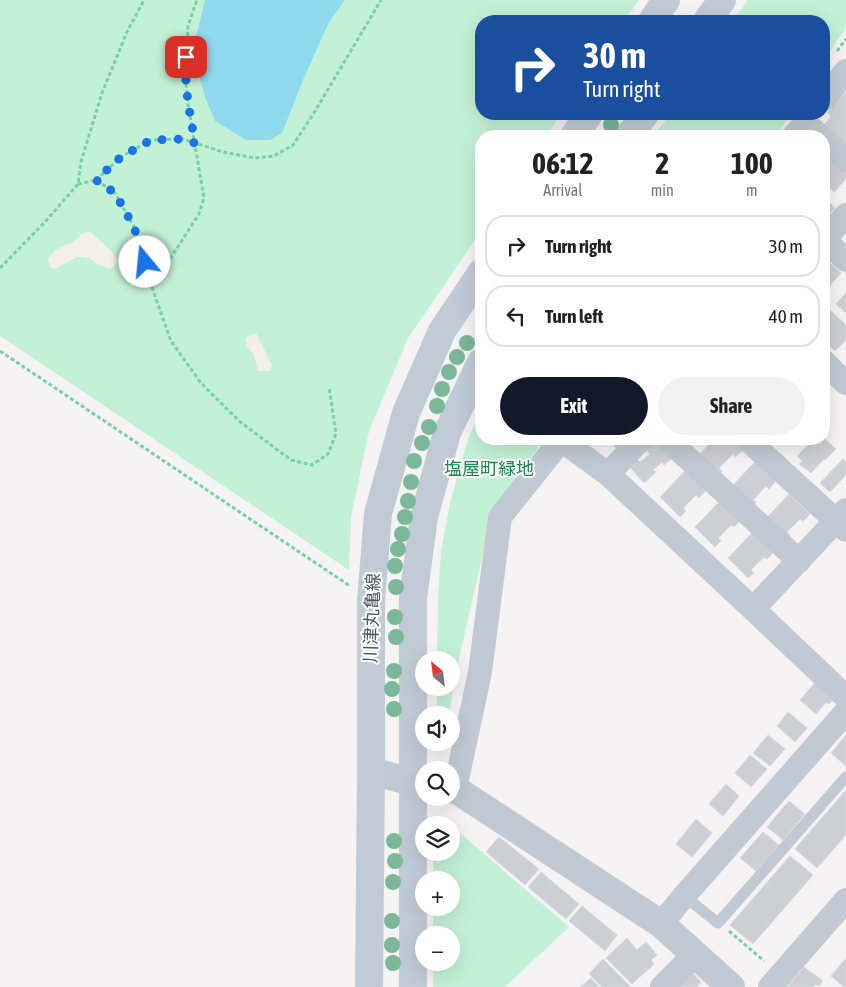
<!DOCTYPE html>
<html lang="en">
<head>
<meta charset="utf-8">
<style>
  :root { --surface:#fff; --page:#f2f2f2; --text:#222; --muted:#767676; --line:#e0e0e0; --accent:#111827 }
  body { margin:0; font-family:"Asap Condensed","Noto Sans JP",sans-serif; background:var(--page); color:var(--text); height:100vh; display:flex; flex-direction:column; font-size:19px; white-space:nowrap }
  * { box-sizing:border-box; margin:0 }
  p { font-size:16px; color:var(--muted) }
  .icon { flex:none; width:28px; height:28px; fill:none; stroke:currentColor; stroke-width:2; stroke-linecap:round; stroke-linejoin:round }
  .map { position:relative; flex:1; overflow:hidden }
  .sheet { position:absolute; left:475px; top:130px; width:355px; height:315px; display:flex; flex-direction:column; background:var(--surface); border-radius:20px; box-shadow:0 5px 20px #0002 }
  .sheet>* { flex:none }
  .hud { position:absolute; left:475px; top:15px; width:355px; height:105px; border-radius:20px; box-shadow:0 5px 20px #0002; background:#1a4fa0; color:#fff; overflow:hidden }
  .needle { width:32px; rotate:332deg }
  .buttons { position:absolute; left:415px; top:651px; display:grid; gap:10px }
  .buttons a { display:grid; place-items:center; width:45px; height:45px; border-radius:50%; background:var(--surface); box-shadow:0 5px 20px #0002; font-size:25px }
  .pin { position:absolute; display:grid; place-items:center; width:42px; height:42px; color:#fff; margin:-21px; border-radius:10px; box-shadow:0 2px 8px #0006 }
  .me { position:absolute; width:55px; margin:-28px; rotate:343deg; stroke-linejoin:round; filter:drop-shadow(0 0 4px #0008) }
  .turn { display:flex; align-items:center; gap:18px; height:105px; padding:0 25px; font-size:22px }
  .turn .icon { width:65px; height:65px; stroke-width:2.5 }
  .turn b { display:block; font-size:35px; line-height:42px }
  .eta { display:flex; justify-content:space-evenly; align-items:center; height:85px; text-align:center }
  .eta b { font-size:30px; font-weight:700; line-height:35px }
  .primary-button { display:flex; gap:10px; margin-top:auto; padding:10px 25px }
  .primary-button a { flex:1; height:58px; border-radius:30px; background:var(--accent); color:#fff; font-size:20px; font-weight:700; line-height:58px; text-align:center }
  .primary-button a+a { background:var(--page); color:var(--text) }
  ul { padding:0; list-style:none }
  li { display:flex; align-items:center; gap:15px; height:62px; margin:0 10px 8px; padding:0 15px; border:2px solid var(--line); border-radius:20px }
  li div { flex:1 }
  li b { display:block; font-size:19px }
  li em { font-style:normal }
  .map>svg:first-child { display:block }
  .green { fill:#c3f1d5 }
  .sand { fill:#f5f0e5 }
  .water { fill:#90daee }
  .building { fill:#cdcfd5; stroke:#d7d9de }
  .lines { fill:none; stroke-linecap:round; stroke-linejoin:round }
  .path { stroke:#7ad0a6; stroke-width:3; stroke-dasharray:4 2.5; stroke-linecap:butt }
  .service { stroke:#c1cad2; stroke-width:11 }
  .minor { stroke:#c1cad2; stroke-width:24 }
  .tertiary { stroke:#c1cad2; stroke-width:28 }
  .secondary { stroke:#c1cbd6; stroke-width:28 }
  .tree { fill:#7bb799 }
  .route { stroke:#1a73e8; stroke-width:9; stroke-dasharray:0 16.2 }
  .labels { text-anchor:middle; stroke-width:4; stroke-linejoin:round; paint-order:stroke }
  .park-label { font-size:18px; fill:#17864f; stroke:#fff }
  .street-label { font-size:18px; fill:#4a5661; stroke:#fff }
</style>
</head>
<body>
<div class="map">
<svg width="846" height="987" viewBox="0 0 846 987">
  <rect width="100%" height="100%" fill="#f5f3f3"/>
  <g class="green">
    <polygon points="0,0 639,0 624,21 481,21 481,114 561,114 546,136 481,136 481,231 408,338 369,431 351,517 349,570 0,336"/>
    <polygon points="748,0 846,0 846,28 824,60 824,21 733,21"/>
    <polygon points="670,114 791,114 775,136 654,136"/>
    <polygon points="481,410 481,439 544,439 507,492 487,536 455,676 449,715 437,715 437,688 451,688 451,660 437,660 438,599 441,551 450,503 467,442"/>
    <polygon points="451,828 454,828 569,927 505,987 433,987 433,963 451,962 451,935 433,935 433,908 451,908 451,880 433,880 433,853 451,852"/>
  </g>
  <g class="sand">
    <polygon points="90,231 112,252 118,263 110,269 97,264 89,258 77,257 55,269 49,266 48,259 55,250 73,242 82,234"/>
    <polygon points="256,333 272,365 270,371 258,371 254,355 247,346 246,338"/>
  </g>
  <polygon class="water" points="206,0 345,0 329,22 303,80 282,133 270,140 246,140 215,121 205,97 198,72 195,42 204,3"/>
  <g class="building">
    <polygon points="846,92 846,145 823,126 831,116 827,113"/>
    <polygon points="824,150 846,170 846,179 834,192 824,182"/>
    <polygon points="824,197 835,208 824,220"/>
    <polygon points="826,260 841,273 824,292 824,262"/>
    <polygon points="846,293 846,313 836,304"/>
    <polygon points="830,310 846,325 846,340 835,351 824,341 824,316"/>
    <polygon points="824,438 836,449 825,460 824,459 811,473 799,464 802,461 797,456 814,439"/>
    <polygon points="610,439 631,439 619,451 608,440"/>
    <polygon points="655,439 672,458 664,465 662,462 653,470 656,472 644,483 628,465 636,458 640,462 650,454 645,448"/>
    <polygon points="714,439 731,439 743,450 735,457 733,454 719,468 722,471 717,476 697,457"/>
    <polygon points="843,459 846,462 846,475 830,492 820,483"/>
    <polygon points="755,462 776,481 769,489 766,486 753,500 756,502 750,508 730,488"/>
    <polygon points="685,471 706,490 699,498 696,495 683,508 686,511 680,517 660,497"/>
    <polygon points="789,494 810,514 803,521 800,519 787,532 790,535 784,540 764,521"/>
    <polygon points="721,500 741,520 734,527 731,525 718,538 721,541 715,547 695,527"/>
    <polygon points="753,532 774,552 767,559 764,557 751,570 754,573 748,578 728,558"/>
    <polygon points="820,677 836,696 829,704 826,702 816,714 800,700"/>
    <polygon points="788,712 807,728 795,742 777,726"/>
    <polygon points="768,735 785,749 770,766 753,753"/>
    <polygon points="846,735 846,766 831,753"/>
    <polygon points="750,755 767,769 751,787 735,773"/>
    <polygon points="726,784 739,796 723,816 709,804"/>
    <polygon points="846,790 846,835 817,868 795,849"/>
    <polygon points="789,801 805,814 783,840 767,827"/>
    <polygon points="696,819 712,833 692,857 676,844"/>
    <polygon points="763,832 779,845 756,871 740,858"/>
    <polygon points="499,837 539,869 525,885 486,852"/>
    <polygon points="790,856 813,875 753,944 730,925"/>
    <polygon points="541,872 579,904 566,919 528,887"/>
    <polygon points="582,906 617,935 605,951 569,921"/>
    <polygon points="627,938 637,950 646,942 657,955 651,960 654,964 632,984 606,958"/>
    <polygon points="846,958 846,987 844,987 831,976"/>
    <polygon points="603,959 631,987 602,987 589,974"/>
    <polygon points="804,967 823,981 819,986 816,984 813,987 787,987"/>
    <polygon points="692,972 701,982 697,987 676,987"/>
    <polygon points="591,978 599,987 580,987"/>
  </g>
  <g class="lines">
    <g class="path">
      <polyline points="837,51 846,39"/>
      <polyline points="96,180 121,157 151,140 183,139 223,152 255,158 274,156 293,145 314,113 381,0"/>
      <polyline points="78,184 96,180 115,193 134,227 155,296 171,341 201,383 239,421 291,460 312,465 328,454 336,434 329,387"/>
      <polyline points="170,259 199,214 204,198 188,104 185,73 188,26 197,0"/>
      <polyline points="0,268 44,223 78,184 81,162 102,93 127,32 144,0"/>
      <polyline points="0,351 350,586"/>
      <polyline points="729,931 764,961"/>
    </g>
    <polyline class="service" points="684,896 718,923 846,777"/>
    <g class="minor">
      <polyline points="824,99 846,71"/>
      <polyline points="794,136 805,123 820,136"/>
      <polyline points="824,140 846,160"/>
      <polyline points="824,240 846,215"/>
      <polyline points="824,240 846,260"/>
      <polyline points="824,362 846,383"/>
      <polyline points="667,439 799,561"/>
      <polyline points="747,439 846,530"/>
      <polyline points="561,440 608,474 753,609 846,697"/>
      <polyline points="608,474 641,439"/>
      <polyline points="753,609 846,510"/>
      <polyline points="455,789 480,672 500,517 562,439"/>
      <polyline points="661,924 684,896 846,712"/>
      <polyline points="662,987 695,954"/>
      <polyline points="770,987 846,900"/>
    </g>
    <g class="tertiary">
      <polyline points="371,771 412,782 424,784"/>
      <polyline points="451,789 455,789 661,924 731,987"/>
    </g>
    <g class="secondary">
      <polyline points="652,21 666,0"/>
      <polyline points="707,21 722,0"/>
      <polyline points="574,136 589,114"/>
      <polyline points="629,136 645,114"/>
      <polyline points="369,987 371,771 371,601 378,514 406,413 442,331 481,273"/>
      <polyline points="413,987 413,598 424,517 447,433 481,362"/>
    </g>
  </g>
  <g class="tree">
    <circle cx="611" cy="125" r="8"/>
    <circle cx="467" cy="343" r="8"/>
    <circle cx="457" cy="357" r="8"/>
    <circle cx="449" cy="372" r="8"/>
    <circle cx="442" cy="389" r="8"/>
    <circle cx="437" cy="406" r="8"/>
    <circle cx="429" cy="427" r="8"/>
    <circle cx="422" cy="443" r="8"/>
    <circle cx="414" cy="461" r="8"/>
    <circle cx="411" cy="482" r="8"/>
    <circle cx="408" cy="501" r="8"/>
    <circle cx="405" cy="517" r="8"/>
    <circle cx="402" cy="534" r="8"/>
    <circle cx="398" cy="549" r="8"/>
    <circle cx="395" cy="566" r="8"/>
    <circle cx="396" cy="587" r="8"/>
    <circle cx="395" cy="617" r="8"/>
    <circle cx="396" cy="637" r="8"/>
    <circle cx="394" cy="671" r="8"/>
    <circle cx="392" cy="689" r="8"/>
    <circle cx="394" cy="709" r="8"/>
    <circle cx="394" cy="841" r="8"/>
    <circle cx="395" cy="861" r="8"/>
    <circle cx="393" cy="882" r="8"/>
    <circle cx="392" cy="921" r="8"/>
    <circle cx="392" cy="945" r="8"/>
    <circle cx="393" cy="963" r="8"/>
  </g>
  <g class="lines">
    <path class="route" d="M 145,262 L 134,227 L 115,193 L 96,180 L 121,157 L 151,140 L 183,139 L 195,143 C 190,114 184,86 186,57"/>
  </g>
  <g class="labels">
    <g class="park-label">
      <text x="489" y="475">塩屋町緑地</text>
    </g>
    <g class="street-label">
      <text transform="translate(372 618) rotate(-88)" y="6">川津丸亀線</text>
    </g>
  </g>
</svg>
<div class="buttons">
<a><svg class="needle" viewBox="-14 -14 28 28"><path d="M0-13l5 13h-10z" fill="#e53935"/><path d="M0 13l5-13h-10z" fill="#767676"/></svg></a>
<a><svg class="icon" aria-label="sound" viewBox="0 0 24 24"><path d="M4 9h4l5-4v14l-5-4H4zM17 9q2 3 0 6"/></svg></a>
<a><svg class="icon" aria-label="search" viewBox="0 0 24 24"><circle cx="10" cy="10" r="6"/><path d="M15 15l6 6"/></svg></a>
<a><svg class="icon" aria-label="layers" viewBox="0 0 24 24"><path d="M12 4l9 5-9 5-9-5zM3 14l9 5 9-5"/></svg></a>
<a>+</a>
<a>−</a>
</div>
<div class="pin" style="left:186px;top:57px;background:#d93025"><svg class="icon" aria-label="arrive" viewBox="0 0 24 24"><path d="M6 21V4h12l-3 4 3 4H6"/></svg></div>
<svg class="me" style="left:145px;top:262px" viewBox="-20 -20 40 40"><circle r="19" fill="#fff"/><path d="M0-13L10 11 0 6-10 11z" fill="#1a73e8"/></svg>
<div class="hud">
<div class="turn"><svg class="icon" aria-label="right" viewBox="0 0 24 24"><path d="M7 20v-9h11M14 6l5 5-5 5"/></svg><div><b>30 m</b>Turn right</div></div>
</div>
<section class="sheet">
<div class="eta">
<div><b>06:12</b><p>Arrival</p></div>
<div><b>2</b><p>min</p></div>
<div><b>100</b><p>m</p></div>
</div>
<ul>
<li><svg class="icon" aria-label="right" viewBox="0 0 24 24"><path d="M7 20v-9h11M14 6l5 5-5 5"/></svg><div><b>Turn right</b></div><em>30 m</em></li>
<li><svg class="icon" aria-label="left" viewBox="0 0 24 24"><path d="M17 20v-9H6M10 6l-5 5 5 5"/></svg><div><b>Turn left</b></div><em>40 m</em></li>
</ul>
<div class="primary-button"><a>Exit</a><a>Share</a></div>
</section>
</div>
</body>
</html>
